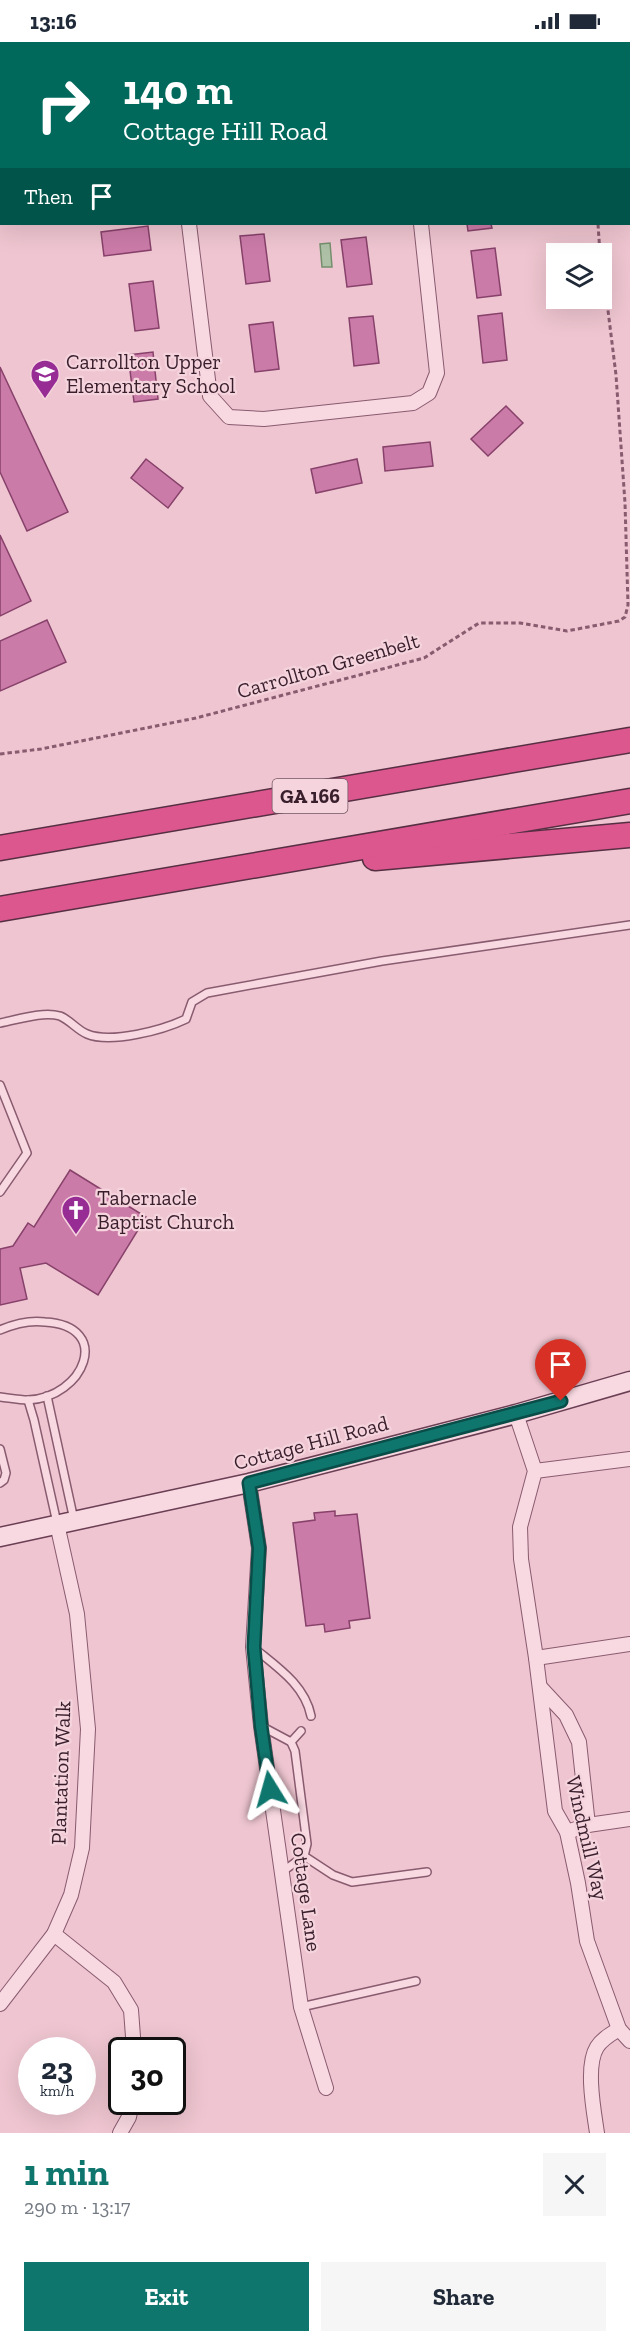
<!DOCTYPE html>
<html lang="en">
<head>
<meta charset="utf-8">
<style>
  :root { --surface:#fff; --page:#f6f6f7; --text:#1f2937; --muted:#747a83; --accent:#0f766e }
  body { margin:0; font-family:"Zilla Slab",serif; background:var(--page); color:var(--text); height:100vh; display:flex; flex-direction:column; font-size:22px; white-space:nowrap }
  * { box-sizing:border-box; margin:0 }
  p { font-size:20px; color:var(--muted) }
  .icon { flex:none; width:33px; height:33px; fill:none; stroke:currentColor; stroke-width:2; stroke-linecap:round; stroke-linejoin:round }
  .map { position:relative; height:2091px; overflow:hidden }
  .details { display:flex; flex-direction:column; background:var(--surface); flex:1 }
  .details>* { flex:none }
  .hud { position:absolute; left:0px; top:0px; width:630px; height:183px; box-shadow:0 6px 24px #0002; background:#00695c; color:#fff; overflow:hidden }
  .controls { position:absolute; left:546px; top:201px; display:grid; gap:12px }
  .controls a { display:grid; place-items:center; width:66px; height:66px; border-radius:0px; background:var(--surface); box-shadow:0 6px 24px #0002; font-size:30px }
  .speed { position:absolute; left:18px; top:1995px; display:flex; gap:12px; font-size:30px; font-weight:700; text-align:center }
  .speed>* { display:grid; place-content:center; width:78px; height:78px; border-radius:50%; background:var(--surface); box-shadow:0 6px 24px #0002; line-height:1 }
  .speed small { font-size:15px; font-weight:400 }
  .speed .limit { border:3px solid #111; border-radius:9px; background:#fff; color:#111 }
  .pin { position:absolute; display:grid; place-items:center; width:51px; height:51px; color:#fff; margin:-62px -26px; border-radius:50% 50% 50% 0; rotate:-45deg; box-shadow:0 0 6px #0007 }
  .pin .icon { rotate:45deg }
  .me { position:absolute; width:66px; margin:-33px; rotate:352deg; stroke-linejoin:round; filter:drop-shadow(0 0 4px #0008) }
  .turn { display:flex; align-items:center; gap:21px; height:126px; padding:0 24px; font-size:27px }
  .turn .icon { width:78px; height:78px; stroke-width:2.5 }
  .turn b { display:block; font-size:42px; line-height:51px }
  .then { display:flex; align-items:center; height:57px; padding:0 24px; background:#0003; gap:12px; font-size:22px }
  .round { display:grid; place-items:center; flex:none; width:63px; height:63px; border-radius:0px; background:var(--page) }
  .headline { display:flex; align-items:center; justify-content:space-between; height:102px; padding:0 24px }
  h1 { font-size:36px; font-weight:800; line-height:45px; color:var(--accent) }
  .primary-button { display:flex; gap:12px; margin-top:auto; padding:12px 24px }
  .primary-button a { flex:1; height:69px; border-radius:0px; background:var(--accent); color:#fff; font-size:24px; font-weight:800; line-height:69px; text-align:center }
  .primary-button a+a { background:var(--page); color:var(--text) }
  .status { display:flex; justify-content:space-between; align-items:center; height:42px; padding:0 30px; background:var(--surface); direction:ltr }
  .status svg { height:16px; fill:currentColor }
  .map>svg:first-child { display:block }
  .water { fill:#aec1a7; stroke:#758f6d; stroke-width:1.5 }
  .building { fill:#cb7ba8; stroke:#87416a; stroke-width:1.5 }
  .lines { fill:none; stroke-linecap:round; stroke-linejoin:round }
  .lane-casing { stroke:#895b6f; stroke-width:10 }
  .street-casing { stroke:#895b6f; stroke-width:16 }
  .secondary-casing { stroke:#6a3e53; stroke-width:21 }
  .highway-casing { stroke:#562f43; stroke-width:27 }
  .path { stroke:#895b6f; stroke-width:3; stroke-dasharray:4.5 3; stroke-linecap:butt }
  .lane { stroke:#f8d8e1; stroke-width:7 }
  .street { stroke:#f8d8e1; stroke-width:14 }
  .secondary { stroke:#f8d8e1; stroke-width:18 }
  .highway { stroke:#dc578e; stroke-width:24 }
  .route-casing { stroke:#0a4d48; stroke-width:15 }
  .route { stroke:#0f766e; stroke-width:10 }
  .labels { text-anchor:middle; stroke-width:4.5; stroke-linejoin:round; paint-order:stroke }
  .shield { fill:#f5d4dd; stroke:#715561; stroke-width:1.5 }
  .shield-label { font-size:20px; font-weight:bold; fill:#391f2c }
  .poi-label { font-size:21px; fill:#391f2c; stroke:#f5d4dd; text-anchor:start }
  .street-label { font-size:21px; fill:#391f2c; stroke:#f5d4dd }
</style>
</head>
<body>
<div class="status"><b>13:16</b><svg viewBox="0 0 49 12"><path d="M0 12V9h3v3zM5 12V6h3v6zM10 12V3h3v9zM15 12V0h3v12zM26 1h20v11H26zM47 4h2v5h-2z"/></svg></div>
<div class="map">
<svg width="630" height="2091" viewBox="0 0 630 2091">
  <rect width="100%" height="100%" fill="#eec5d0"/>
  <polygon class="water" points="330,201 332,225 322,225 320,202"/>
  <g class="building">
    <polygon points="467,182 491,182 492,186 468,189"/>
    <polygon points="148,184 151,208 104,214 101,190"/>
    <polygon points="264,192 270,239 246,242 240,194"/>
    <polygon points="366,195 372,242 347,245 341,198"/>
    <polygon points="495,206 501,253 477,256 471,209"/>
    <polygon points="153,239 159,286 135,289 129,242"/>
    <polygon points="502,271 507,318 483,321 478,274"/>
    <polygon points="373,274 379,321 354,324 349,276"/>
    <polygon points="273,280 279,327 255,330 249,283"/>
    <polygon points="153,310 158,357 134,360 128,313"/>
    <polygon points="0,325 68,470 27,489 0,430"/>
    <polygon points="506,364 523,381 488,414 471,397"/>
    <polygon points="430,400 433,424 385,429 383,405"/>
    <polygon points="146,417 183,446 168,466 131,436"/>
    <polygon points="357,417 362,441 316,451 311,427"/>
    <polygon points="0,493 31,559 0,574"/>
    <polygon points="47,578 66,620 0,649 0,599"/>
    <polygon points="70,1128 146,1175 98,1253 46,1221 20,1226 27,1257 0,1263 0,1207 13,1204 28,1181 34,1185"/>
    <polygon points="335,1469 335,1474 357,1472 370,1576 349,1579 350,1586 325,1590 324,1582 306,1584 293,1481 315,1478 314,1471"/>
  </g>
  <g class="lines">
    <g class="lane-casing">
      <g id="lane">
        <polyline points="618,0 618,2"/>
        <polyline points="628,139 630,157"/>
        <path d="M 0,981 C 17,978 42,969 60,974 C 70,978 77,988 87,992 C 111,1002 163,988 186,977 L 192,960 L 207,951 L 382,919 L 630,883"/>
        <polyline points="0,1043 27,1111 0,1150"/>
        <path d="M 0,1288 C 14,1282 30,1278 45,1280 C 114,1284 84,1356 28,1358 C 19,1358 9,1356 0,1355"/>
        <polyline points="47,1354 74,1478"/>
        <polyline points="28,1358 34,1378 57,1481"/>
        <polyline points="0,1407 6,1431 4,1438 0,1441"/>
        <path d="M 254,1606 C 277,1625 305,1643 311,1674"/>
        <polyline points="261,1684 291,1700 295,1709 307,1802 304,1814 282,1830"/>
        <polyline points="291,1700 301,1689"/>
        <polyline points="304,1814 333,1833 352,1840 427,1830"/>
        <polyline points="301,1965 416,1939"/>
      </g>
    </g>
    <g class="street-casing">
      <g id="street">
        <polyline points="168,0 168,2"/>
        <polyline points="402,0 402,2"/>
        <polyline points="189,182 210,354 229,375 264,377 413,361 429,351 437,331 421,182"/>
        <polyline points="516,1372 535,1429 520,1485 521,1517 536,1616 555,1769 567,1790 578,1841 587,1899 619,1987 630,1999"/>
        <polyline points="535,1429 630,1417"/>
        <polyline points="249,1441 259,1506 253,1605 261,1684 301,1965 326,2046"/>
        <polyline points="536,1616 630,1602"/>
        <polyline points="540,1645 566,1673 579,1700 588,1783"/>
        <polyline points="567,1790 588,1783 630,1777"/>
        <polyline points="54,1892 114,1940 131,1968 134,2008"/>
        <polyline points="0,1962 54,1892 71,1853 82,1806 88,1687 77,1572 57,1482"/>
        <polyline points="120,2091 129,2075 132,2060"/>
        <path d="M 597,2091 C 594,2070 585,2024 597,2005 C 602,1997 611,1992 619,1987"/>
      </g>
    </g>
    <g class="secondary-casing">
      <polyline id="secondary" points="0,1495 249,1441 516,1372 630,1339"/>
    </g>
    <g class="highway-casing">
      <g id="highway">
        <polyline points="0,806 630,698"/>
        <polyline points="375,816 630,793"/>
        <polyline points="0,867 630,759"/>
      </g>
    </g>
    <g class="path">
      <polyline points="593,0 593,2"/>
      <polyline points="598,182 600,212"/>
      <polyline points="0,712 41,707 196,676 424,616 479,581 520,581 567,589 619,579 625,575 628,563 625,461 616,333 602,220"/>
    </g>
    <use href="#lane" class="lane"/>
    <use href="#street" class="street"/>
    <use href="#secondary" class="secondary"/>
    <use href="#highway" class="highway"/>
  </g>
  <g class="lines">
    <g class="route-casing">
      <polyline id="route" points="270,1747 261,1684 254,1605 259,1506 249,1441 561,1359"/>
    </g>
    <use href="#route" class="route"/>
  </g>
  <defs>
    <g id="school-pin" transform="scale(1.5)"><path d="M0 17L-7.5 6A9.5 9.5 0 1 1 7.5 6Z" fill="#972c95" stroke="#f5d4dd"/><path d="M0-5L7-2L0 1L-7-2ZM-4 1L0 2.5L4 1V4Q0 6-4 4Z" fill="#fff"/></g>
    <g id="church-pin" transform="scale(1.5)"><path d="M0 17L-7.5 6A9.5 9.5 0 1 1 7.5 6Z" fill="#972c95" stroke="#f5d4dd"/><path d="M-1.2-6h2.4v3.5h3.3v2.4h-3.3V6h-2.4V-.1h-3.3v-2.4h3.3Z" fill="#fff"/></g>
  </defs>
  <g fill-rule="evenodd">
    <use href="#school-pin" x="45" y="332"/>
    <use href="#church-pin" x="76" y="1168"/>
  </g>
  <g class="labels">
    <rect class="shield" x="272.5" y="737" width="75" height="34" rx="4.5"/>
    <g class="shield-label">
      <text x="310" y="761">GA 166</text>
    </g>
    <g class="poi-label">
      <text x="66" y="327">Carrollton Upper<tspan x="66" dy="24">Elementary School</tspan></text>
      <text x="97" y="1163">Tabernacle<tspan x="97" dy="24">Baptist Church</tspan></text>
    </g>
    <g class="street-label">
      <text transform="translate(328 624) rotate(-16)" y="7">Carrollton Greenbelt</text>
      <text transform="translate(311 1401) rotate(-15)" y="7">Cottage Hill Road</text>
      <text transform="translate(61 1731) rotate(-88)" y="7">Plantation Walk</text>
      <text transform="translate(587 1796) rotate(77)" y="7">Windmill Way</text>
      <text transform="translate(306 1850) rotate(82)" y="7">Cottage Lane</text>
    </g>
  </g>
</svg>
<div class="controls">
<a><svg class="icon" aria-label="layers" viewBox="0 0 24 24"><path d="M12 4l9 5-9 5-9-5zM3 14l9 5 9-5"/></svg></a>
</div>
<div class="speed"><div>23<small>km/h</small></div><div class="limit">30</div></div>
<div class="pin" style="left:561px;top:1359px;background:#d93025"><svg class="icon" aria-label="arrive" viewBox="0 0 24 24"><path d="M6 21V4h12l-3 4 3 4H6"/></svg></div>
<svg class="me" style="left:270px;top:1747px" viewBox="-20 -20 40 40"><path d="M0-17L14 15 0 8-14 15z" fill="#0f766e" stroke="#fff" stroke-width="4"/></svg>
<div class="hud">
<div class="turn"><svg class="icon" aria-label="right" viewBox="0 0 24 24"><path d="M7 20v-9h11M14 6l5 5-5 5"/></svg><div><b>140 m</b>Cottage Hill Road</div></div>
<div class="then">Then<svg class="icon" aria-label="arrive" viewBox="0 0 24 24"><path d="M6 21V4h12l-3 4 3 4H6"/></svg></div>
</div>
</div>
<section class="details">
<div class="headline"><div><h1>1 min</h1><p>290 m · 13:17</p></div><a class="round"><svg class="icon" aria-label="close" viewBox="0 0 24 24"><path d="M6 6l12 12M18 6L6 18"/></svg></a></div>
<div class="primary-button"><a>Exit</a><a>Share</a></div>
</section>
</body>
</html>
